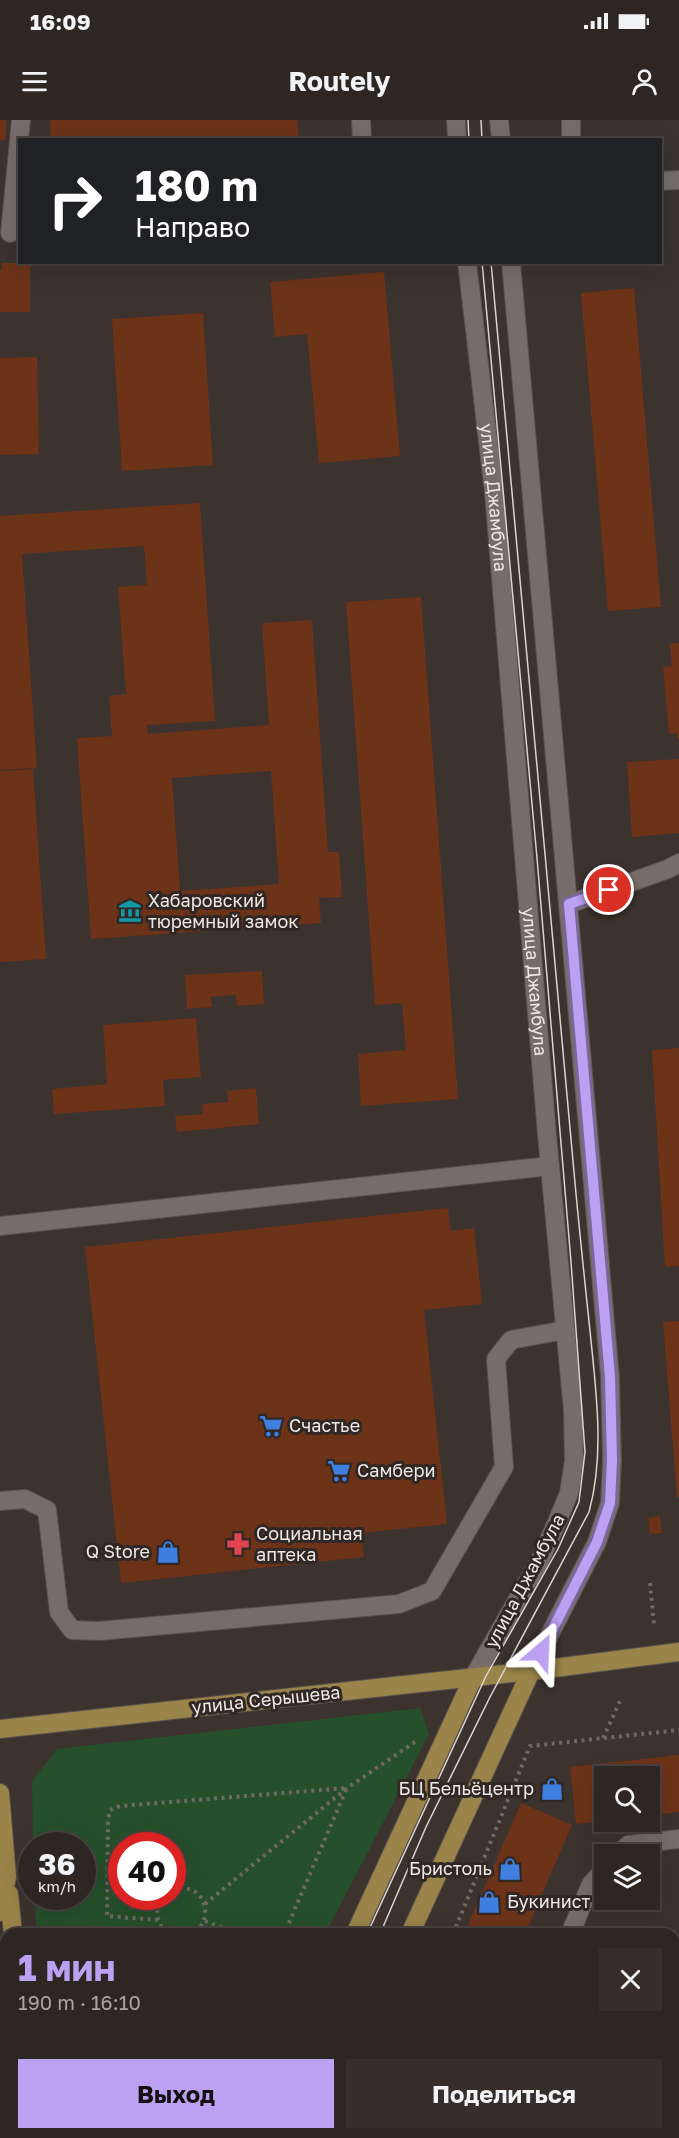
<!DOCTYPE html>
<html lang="ru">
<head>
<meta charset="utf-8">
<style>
  :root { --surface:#2d2622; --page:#352e2a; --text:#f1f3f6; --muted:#a7a5a5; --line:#484340; --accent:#bca0f2 }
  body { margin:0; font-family:"Golos Text",sans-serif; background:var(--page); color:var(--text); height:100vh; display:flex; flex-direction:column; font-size:22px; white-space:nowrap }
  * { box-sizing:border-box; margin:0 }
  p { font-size:20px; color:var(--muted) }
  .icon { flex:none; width:33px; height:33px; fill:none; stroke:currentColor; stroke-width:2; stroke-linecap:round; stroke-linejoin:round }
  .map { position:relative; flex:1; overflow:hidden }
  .side { position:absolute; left:0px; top:1808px; width:680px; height:212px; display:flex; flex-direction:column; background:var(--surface); border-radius:18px 18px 0 0; box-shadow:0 6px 24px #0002,0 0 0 2px var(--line) }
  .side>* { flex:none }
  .banner { position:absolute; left:18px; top:18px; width:644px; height:126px; border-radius:0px; box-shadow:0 6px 24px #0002,0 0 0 2px var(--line); background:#202124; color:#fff; overflow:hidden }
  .tools { position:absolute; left:594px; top:1646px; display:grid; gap:12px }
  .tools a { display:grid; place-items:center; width:66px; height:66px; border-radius:0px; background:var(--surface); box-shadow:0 6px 24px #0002,0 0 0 2px var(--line); font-size:30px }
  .speed { position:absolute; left:18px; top:1712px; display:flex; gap:12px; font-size:30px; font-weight:700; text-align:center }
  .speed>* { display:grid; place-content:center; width:78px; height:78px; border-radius:50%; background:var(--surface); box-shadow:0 6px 24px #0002,0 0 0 2px var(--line); line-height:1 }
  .speed small { font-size:15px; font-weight:400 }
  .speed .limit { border:9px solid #d22; background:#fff; color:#111 }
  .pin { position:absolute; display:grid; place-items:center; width:51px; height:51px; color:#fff; margin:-26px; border:3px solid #fff; border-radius:50%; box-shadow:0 2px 6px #0007 }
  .me { position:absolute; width:66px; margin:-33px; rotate:26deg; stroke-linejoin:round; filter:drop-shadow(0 0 4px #0008) }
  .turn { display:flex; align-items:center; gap:21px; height:126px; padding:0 18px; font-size:27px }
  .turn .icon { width:78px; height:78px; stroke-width:2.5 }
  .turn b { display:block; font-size:42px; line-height:51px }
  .round { display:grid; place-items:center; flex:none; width:63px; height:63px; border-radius:0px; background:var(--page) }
  .head { display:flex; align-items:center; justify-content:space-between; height:102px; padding:0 18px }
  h1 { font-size:36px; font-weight:700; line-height:45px; color:var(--accent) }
  .action { display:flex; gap:12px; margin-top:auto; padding:12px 18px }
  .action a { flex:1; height:69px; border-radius:0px; background:var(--accent); color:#111; font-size:24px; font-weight:700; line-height:69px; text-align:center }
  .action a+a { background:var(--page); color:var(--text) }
  .status { display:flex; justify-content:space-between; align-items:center; height:42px; padding:0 30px; background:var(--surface); direction:ltr }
  .status svg { height:16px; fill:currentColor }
  header { display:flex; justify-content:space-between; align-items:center; height:78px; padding:0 18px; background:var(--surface); font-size:27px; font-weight:700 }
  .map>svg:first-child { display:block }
  .green { fill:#26502b; fill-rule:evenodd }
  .building { fill:#6c3319; fill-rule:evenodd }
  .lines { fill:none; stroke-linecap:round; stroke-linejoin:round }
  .minor-casing { stroke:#57504d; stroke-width:20 }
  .major-casing { stroke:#57504d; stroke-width:20 }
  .path { stroke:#726965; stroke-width:4; stroke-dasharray:3 4.5; stroke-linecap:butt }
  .minor { stroke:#776d68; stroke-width:18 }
  .major { stroke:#9a8449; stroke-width:18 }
  .tram { stroke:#dbd5d1; stroke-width:1.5 }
  .route-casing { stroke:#7a689d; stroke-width:15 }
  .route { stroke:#bca0f2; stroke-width:10 }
  .labels { text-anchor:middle; stroke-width:6; stroke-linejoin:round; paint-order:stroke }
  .street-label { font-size:18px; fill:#eee8e5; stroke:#312825 }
  .poi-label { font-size:18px; fill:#eee8e5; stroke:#312825; text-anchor:start }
</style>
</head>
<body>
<div class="status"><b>16:09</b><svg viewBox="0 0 49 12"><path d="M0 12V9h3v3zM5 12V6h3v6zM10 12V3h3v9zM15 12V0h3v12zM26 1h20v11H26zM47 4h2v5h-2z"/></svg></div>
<header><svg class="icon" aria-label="menu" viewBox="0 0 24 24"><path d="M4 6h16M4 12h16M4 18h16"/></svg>Routely<svg class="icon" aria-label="person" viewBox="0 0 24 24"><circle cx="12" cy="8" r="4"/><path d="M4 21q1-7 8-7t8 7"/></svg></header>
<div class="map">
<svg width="679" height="2018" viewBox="0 0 679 2018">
  <rect width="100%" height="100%" fill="#3c322e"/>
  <path class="green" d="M 420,1588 L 429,1614 L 326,1813 L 37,1813 L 34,1776 L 82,1776 L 82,1725 L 33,1725 L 32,1661 L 57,1629 ZM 122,1725 L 172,1725 L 172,1776 L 122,1776 Z"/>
  <g class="building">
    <rect x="0" y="0" width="6" height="20"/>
    <polygon points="50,0 297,0 299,20 51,20"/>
    <polygon points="2,143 30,143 30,192 0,192 0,150 2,150"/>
    <polygon points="384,152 400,336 319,343 307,214 275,217 270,162"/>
    <polygon points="634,168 661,487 608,491 581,173"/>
    <polygon points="203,193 213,345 122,351 112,199"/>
    <polygon points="37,237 39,334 0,335 0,238"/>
    <path d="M 200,383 L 215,601 L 147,605 L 148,614 L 269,605 L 262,503 L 312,500 L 328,732 L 339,732 L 342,777 L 319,778 L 321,803 L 91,819 L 77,618 L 112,616 L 109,576 L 126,574 L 118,467 L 147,465 L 144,426 L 22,434 L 37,648 L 0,650 L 0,396 ZM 271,651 L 279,764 L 180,771 L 172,658 Z"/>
    <polygon points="421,477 458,979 361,986 358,934 406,930 402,883 375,885 346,482"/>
    <polygon points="679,523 679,619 677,619 677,613 669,614 663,547 672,546 670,524"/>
    <polygon points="679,639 679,713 632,717 627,642"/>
    <polygon points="33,649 46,839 0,842 0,651"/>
    <polygon points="262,851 264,884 237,886 236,875 211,877 212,887 187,889 185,855"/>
    <polygon points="196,898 201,957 163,960 165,986 54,994 52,969 107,964 103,905"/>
    <polygon points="679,928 679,1146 665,1147 652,930"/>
    <polygon points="256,968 259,1004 177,1012 175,996 203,994 202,984 228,982 227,971"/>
    <polygon points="448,1088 451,1111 474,1108 482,1184 424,1190 447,1404 361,1413 364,1437 121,1463 85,1127"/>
    <polygon points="679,1201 679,1377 677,1377 663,1202"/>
    <polygon points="660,1396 662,1413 650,1414 648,1398"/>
    <polygon points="679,1635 679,1692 650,1696 650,1656 604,1656 604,1701 576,1704 570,1647"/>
    <polygon points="521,1683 572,1705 525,1814 464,1814"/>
    <polygon points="379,2013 449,2013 447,2018 377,2018"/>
  </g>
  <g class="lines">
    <g class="minor-casing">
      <g id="minor">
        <polyline points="361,0 362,20"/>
        <polyline points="456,0 457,20"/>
        <polyline points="499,0 501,20"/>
        <polyline points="571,20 571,0"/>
        <polyline points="660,61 679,60"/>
        <polyline points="10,113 21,0"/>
        <path id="s1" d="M 467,142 L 494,373 L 547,1015 L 573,1291 L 574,1341 L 569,1373 L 557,1402 L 539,1442 L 473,1558"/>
        <polyline points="511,142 610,1257 612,1340 610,1383 597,1422 531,1551"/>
        <polyline points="569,784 668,749 679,743"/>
        <polyline points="0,1106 550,1046"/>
        <polyline points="0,1381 25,1379 47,1390 59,1492 72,1510 99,1511 399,1484 432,1471 504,1347 496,1239 511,1220 565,1210"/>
        <polyline points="619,1734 628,1725 679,1719"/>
        <polyline points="570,1814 591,1764 604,1750"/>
        <polyline points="674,1984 679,1985"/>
        <polyline points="329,2013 340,2018"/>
        <polyline points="261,2018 263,2013"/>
        <polyline points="311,2018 314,2013"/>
        <polyline points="486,2018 488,2013"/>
      </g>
    </g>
    <g class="major-casing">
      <g id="major">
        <polyline points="0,1609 531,1551 679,1532"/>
        <polyline points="0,1673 7,1757 0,1792"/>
        <polyline points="9,1774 13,1814"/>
        <polyline points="355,1814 473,1558"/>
        <polyline points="410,1814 531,1551"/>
        <polyline points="0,1918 6,1919"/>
      </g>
    </g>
    <g class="path">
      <polyline points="650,1463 654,1505"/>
      <polyline points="603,1618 621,1579"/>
      <path d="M 172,1770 C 202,1760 217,1795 194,1814"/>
      <path d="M 163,1776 C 153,1790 156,1804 169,1814"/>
      <polyline points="205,1784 347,1668 418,1620"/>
      <polyline points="158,1800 107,1796 108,1699 110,1690 120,1686 347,1668 284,1814"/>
      <polyline points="205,1801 239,1814"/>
      <polyline points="453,1814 530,1626 679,1610"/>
      <polyline points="369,2018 371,2013"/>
    </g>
    <use href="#minor" class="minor"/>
    <use href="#major" class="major"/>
    <g class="tram">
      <polyline points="468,0 469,20"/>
      <polyline points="481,0 482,20"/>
      <polyline points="367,1814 486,1556 558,1429 579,1382 585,1332 571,1142 537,738 482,142"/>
      <path d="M 380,1814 L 426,1707 L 490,1577 L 589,1392 C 605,1334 596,1271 590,1211 C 584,1154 578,1098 573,1041 C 546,742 519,442 491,142"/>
      <polyline points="272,2018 275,2013"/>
      <polyline points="286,2018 288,2013"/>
    </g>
  </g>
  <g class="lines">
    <g class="route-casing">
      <polyline id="route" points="541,1532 597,1422 610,1383 612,1340 610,1257 569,784 609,770"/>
    </g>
    <use href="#route" class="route"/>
  </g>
  <defs>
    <g id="museum-bare" transform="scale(1.8)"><path d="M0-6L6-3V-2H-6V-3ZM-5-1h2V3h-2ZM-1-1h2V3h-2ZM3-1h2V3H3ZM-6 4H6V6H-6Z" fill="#0f9aa8" stroke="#312825" stroke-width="2.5" paint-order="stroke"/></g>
    <g id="supermarket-bare" transform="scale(1.8)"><path d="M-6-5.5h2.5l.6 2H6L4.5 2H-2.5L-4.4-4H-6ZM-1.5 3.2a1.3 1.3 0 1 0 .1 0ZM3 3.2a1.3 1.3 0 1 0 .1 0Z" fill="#3f7fe0" stroke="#312825" stroke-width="2.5" paint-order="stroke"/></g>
    <g id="pharmacy-bare" transform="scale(1.8)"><path d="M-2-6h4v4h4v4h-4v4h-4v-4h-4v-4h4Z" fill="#e0444e" stroke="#312825" stroke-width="2.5" paint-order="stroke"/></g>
    <g id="shop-bare" transform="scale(1.8)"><path d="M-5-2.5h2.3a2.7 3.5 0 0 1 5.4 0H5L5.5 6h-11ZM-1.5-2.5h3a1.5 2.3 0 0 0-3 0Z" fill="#3f7fe0" stroke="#312825" stroke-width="2.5" paint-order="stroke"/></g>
  </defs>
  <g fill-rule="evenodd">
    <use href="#museum-bare" x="130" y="791"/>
    <use href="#supermarket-bare" x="271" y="1306"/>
    <use href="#supermarket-bare" x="339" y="1351"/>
    <use href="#pharmacy-bare" x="238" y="1424"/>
    <use href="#shop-bare" x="168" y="1432"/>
    <use href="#shop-bare" x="552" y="1669"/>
    <use href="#shop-bare" x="510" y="1749"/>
    <use href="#shop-bare" x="489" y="1782"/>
  </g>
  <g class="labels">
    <g class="street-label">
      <text dy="6" stroke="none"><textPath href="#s1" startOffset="237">улица Джамбула</textPath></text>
      <text dy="6" stroke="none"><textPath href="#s1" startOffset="723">улица Джамбула</textPath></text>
      <text transform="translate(525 1461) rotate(-62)" y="6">улица Джамбула</text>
      <text transform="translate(266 1580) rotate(-6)" y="6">улица Серышева</text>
    </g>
    <g class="poi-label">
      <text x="148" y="787">Хабаровский<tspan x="148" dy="21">тюремный замок</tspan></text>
      <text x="289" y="1312">Счастье</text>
      <text x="357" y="1357">Самбери</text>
      <text x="256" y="1420">Социальная<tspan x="256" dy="21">аптека</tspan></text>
      <text x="150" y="1438" text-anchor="end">Q Store</text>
      <text x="534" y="1675" text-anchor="end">БЦ Бельёцентр</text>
      <text x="492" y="1755" text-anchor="end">Бристоль</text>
      <text x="507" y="1788">Букинист</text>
    </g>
  </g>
</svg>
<div class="tools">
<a><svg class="icon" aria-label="search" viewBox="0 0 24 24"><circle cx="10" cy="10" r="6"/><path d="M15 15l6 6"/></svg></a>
<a><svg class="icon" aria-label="layers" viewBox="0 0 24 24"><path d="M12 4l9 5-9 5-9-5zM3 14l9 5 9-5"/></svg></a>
</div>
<div class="speed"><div>36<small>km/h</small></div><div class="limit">40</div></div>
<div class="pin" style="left:609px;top:770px;background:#d93025"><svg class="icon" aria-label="arrive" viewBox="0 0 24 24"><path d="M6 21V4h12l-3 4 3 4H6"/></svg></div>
<svg class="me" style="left:541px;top:1532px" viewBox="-20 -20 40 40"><path d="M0-17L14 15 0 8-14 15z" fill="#bca0f2" stroke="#fff" stroke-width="4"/></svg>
<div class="banner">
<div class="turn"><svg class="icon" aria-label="right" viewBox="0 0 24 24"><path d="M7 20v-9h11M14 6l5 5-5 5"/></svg><div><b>180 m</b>Направо</div></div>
</div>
<section class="side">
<div class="head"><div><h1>1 мин</h1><p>190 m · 16:10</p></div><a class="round"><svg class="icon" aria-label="close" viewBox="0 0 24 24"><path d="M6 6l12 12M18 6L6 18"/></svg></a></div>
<div class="action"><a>Выход</a><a>Поделиться</a></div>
</section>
</div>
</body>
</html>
